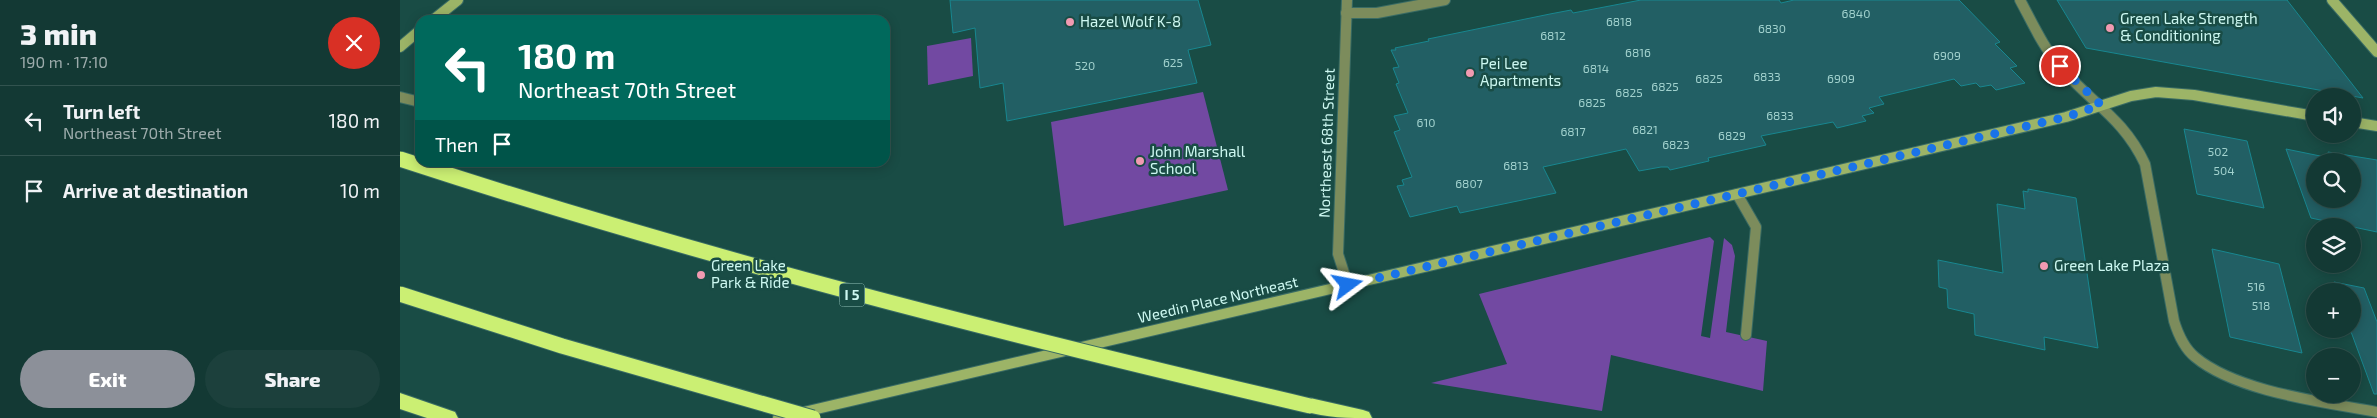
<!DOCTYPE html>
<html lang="en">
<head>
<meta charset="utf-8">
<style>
  :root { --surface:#133934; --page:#1c403c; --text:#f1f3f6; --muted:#9dacac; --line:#32534f; --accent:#8c9099 }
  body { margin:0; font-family:"Exo 2",sans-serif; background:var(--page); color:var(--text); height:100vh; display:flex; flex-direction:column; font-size:19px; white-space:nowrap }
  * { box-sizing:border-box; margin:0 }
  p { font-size:16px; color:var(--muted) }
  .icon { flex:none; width:28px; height:28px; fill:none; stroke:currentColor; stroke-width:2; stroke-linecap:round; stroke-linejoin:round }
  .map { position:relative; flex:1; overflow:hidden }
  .side { display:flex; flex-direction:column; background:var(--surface); width:400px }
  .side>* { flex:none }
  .top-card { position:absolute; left:15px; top:15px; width:475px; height:152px; border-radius:15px; box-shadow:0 2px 12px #0003,0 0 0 1px var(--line); background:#00695c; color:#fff; overflow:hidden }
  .fabs { position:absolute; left:1906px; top:88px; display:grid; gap:10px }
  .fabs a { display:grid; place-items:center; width:55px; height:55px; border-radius:50%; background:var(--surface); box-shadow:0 2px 12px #0003,0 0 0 1px var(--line); font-size:25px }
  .pin { position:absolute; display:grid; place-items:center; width:42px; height:42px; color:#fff; margin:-21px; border:2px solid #fff; border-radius:50%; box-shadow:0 1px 5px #0007 }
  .me { position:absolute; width:55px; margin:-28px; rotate:77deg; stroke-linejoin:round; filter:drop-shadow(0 0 4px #0008) }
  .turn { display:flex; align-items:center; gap:18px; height:105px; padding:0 20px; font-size:22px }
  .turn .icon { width:65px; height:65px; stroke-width:2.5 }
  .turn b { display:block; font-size:35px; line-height:42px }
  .then { display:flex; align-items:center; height:48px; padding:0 20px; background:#0003; gap:10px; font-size:19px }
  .round { display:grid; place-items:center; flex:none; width:52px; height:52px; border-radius:26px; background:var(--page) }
  .summary { display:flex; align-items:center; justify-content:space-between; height:85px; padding:0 20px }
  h1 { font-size:30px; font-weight:800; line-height:38px }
  .primary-button { display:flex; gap:10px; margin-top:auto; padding:10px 20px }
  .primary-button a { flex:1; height:58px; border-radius:30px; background:var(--accent); color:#fff; font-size:20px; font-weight:800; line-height:58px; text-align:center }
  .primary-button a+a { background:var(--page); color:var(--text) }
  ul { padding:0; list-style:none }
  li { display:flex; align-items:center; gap:15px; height:70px; padding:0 20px; border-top:1px solid var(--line) }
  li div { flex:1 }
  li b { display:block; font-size:19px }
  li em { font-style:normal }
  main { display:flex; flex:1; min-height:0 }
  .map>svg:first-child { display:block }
  .green { fill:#7249a2 }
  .building { fill:#225f64; stroke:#188790; fill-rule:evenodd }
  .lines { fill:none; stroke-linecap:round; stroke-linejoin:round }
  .street-casing { stroke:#396b64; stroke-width:12 }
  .secondary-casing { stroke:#396b64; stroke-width:12 }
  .highway-casing { stroke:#396b64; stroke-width:2 }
  .street { stroke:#7c8c5c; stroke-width:10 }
  .secondary { stroke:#9cb467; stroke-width:10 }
  .highway { fill:#cbef73; fill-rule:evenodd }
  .highway-bridge-casing { stroke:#396b64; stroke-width:17; stroke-linecap:butt }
  .highway-bridge { stroke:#cbef73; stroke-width:15 }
  .route { stroke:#1a73e8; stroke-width:9; stroke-dasharray:0 16.2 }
  .poi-dot { fill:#f19ab1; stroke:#194c45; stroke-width:2 }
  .labels { text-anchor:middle; stroke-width:5; stroke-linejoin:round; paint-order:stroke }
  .number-label { font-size:12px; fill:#a2d2ce }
  .shield { fill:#194c45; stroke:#97c4bd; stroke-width:1 }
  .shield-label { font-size:14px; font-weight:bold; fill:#cdf8f1 }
  .poi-label { font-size:15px; fill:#cdf8f1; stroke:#194c45; text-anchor:start }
  .street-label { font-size:15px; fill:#cdf8f1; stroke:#194c45 }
</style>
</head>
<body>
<main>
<section class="side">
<div class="summary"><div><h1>3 min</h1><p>190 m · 17:10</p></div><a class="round" style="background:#d93025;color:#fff"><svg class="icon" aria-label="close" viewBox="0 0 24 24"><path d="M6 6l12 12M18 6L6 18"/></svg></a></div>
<ul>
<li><svg class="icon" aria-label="left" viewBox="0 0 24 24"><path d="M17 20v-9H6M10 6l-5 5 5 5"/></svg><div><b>Turn left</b><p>Northeast 70th Street</p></div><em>180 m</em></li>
<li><svg class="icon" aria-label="arrive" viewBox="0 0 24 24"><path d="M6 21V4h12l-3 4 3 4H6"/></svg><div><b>Arrive at destination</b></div><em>10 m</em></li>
</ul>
<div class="primary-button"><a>Exit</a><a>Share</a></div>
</section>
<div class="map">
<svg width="1977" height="418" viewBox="0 0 1977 418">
  <rect width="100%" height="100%" fill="#194c45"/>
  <g class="green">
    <polygon points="571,38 573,76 528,85 527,46"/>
    <polygon points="803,92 828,190 664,226 651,122"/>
    <polygon points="1310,237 1314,241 1301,336 1310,338 1324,238 1332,245 1335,256 1326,332 1367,341 1363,391 1211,355 1202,411 1031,383 1107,364 1079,294"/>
  </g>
  <g class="building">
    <polygon points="550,0 798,0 811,45 788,50 797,83 607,121 603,83 580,88 575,28 553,33"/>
    <polygon points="1241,0 1379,0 1381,3 1394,0 1559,0 1600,42 1595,44 1617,66 1610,68 1625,83 1596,90 1591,85 1580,87 1576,83 1561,86 1554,79 1479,97 1484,104 1469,108 1474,113 1462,116 1466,121 1437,128 1433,122 1361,136 1366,145 1308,158 1309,161 1270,170 1268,167 1261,167 1239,171 1226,149 1143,167 1156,193 1060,213 1057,206 1010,217 997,186 1004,185 1002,180 1012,177 994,132 1000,130 994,116 1008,113 996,84 999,83 993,68 999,67 991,50 996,50 995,48 1029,41 1028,39 1150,14 1171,10 1173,13"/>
    <polygon points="1657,0 1887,0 1963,98 1686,48"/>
    <polygon points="1784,129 1847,141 1864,208 1797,194"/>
    <path d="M 1886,149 L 1930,158 L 1928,152 L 1977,160 L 1977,232 L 1911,218 ZM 1915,161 L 1952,161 L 1952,199 L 1915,199 Z"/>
    <polygon points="1628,189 1676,198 1698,348 1644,337 1645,350 1575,335 1574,314 1548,308 1547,289 1539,287 1538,260 1603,273 1597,204 1625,209 1623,191 1628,192"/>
    <polygon points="1812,249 1879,264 1902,353 1830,337"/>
    <polygon points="1934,282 1964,288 1977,322 1977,394 1974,394 1950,329 1952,329 1952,291 1937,291"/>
  </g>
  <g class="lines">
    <g class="street-casing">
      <g id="street">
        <polyline points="947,0 938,254 948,285"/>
        <path d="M 1620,0 C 1633,24 1644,49 1662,69 C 1693,104 1724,119 1745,164 L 1774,321 C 1778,334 1784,348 1795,357 C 1837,392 1924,402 1977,412"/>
        <polyline points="946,13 977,13 1045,0"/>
        <polyline points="0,97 20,102"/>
        <polyline points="1337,194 1356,227 1346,335"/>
      </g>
    </g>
    <g class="secondary-casing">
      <g id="secondary">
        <polyline points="1932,0 1977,52"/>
        <polyline points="33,20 58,0"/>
        <polyline points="0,47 20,30"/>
        <polyline points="1952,122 1977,126"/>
        <polyline points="378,418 1666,117 1731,96 1756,92 1794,95 1915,116"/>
      </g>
    </g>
    <g class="highway-casing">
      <g id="highway">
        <polygon points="0,393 55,412 58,418 27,418 0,409"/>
        <path d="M 910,398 L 963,410 L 969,412 L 972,418 C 949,418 926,418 904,411 L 901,406 L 904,401 Z"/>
      </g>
    </g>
    <use href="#street" class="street"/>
    <use href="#secondary" class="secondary"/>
    <use href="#highway" class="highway"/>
    <g class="highway-bridge-casing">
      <g id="highway-bridge">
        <path d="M 0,159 C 299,257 603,334 910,406"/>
        <polyline points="0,294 162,346 413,418"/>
      </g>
    </g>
    <use href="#highway-bridge" class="highway-bridge"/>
  </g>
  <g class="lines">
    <polyline class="route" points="948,285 1666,117 1701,105 1660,66"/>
  </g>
  <g class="poi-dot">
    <circle cx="670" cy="22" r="5"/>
    <circle cx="1710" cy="28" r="5"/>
    <circle cx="1070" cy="73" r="5"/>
    <circle cx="740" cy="161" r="5"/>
    <circle cx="1644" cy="266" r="5"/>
    <circle cx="301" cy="275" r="5"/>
  </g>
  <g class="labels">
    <g class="number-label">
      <text x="1456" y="18">6840</text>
      <text x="1219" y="26">6818</text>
      <text x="1372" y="33">6830</text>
      <text x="1153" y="40">6812</text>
      <text x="1238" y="57">6816</text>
      <text x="1547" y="60">6909</text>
      <text x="773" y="67">625</text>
      <text x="685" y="70">520</text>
      <text x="1196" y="73">6814</text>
      <text x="1367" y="81">6833</text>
      <text x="1309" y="83">6825</text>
      <text x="1441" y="83">6909</text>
      <text x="1265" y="91">6825</text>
      <text x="1229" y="97">6825</text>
      <text x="1192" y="107">6825</text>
      <text x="1380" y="120">6833</text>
      <text x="1026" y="127">610</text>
      <text x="1245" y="134">6821</text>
      <text x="1173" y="136">6817</text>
      <text x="1332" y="140">6829</text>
      <text x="1276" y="149">6823</text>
      <text x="1818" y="156">502</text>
      <text x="1116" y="170">6813</text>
      <text x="1824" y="175">504</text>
      <text x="1069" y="188">6807</text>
      <text x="1856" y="291">516</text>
      <text x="1861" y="310">518</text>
    </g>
    <rect class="shield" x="439.5" y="283.5" width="25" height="23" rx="4"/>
    <g class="shield-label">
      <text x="452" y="300">I 5</text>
    </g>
    <g class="poi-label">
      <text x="1720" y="24">Green Lake Strength<tspan x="1720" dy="17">&amp; Conditioning</tspan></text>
      <text x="680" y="27">Hazel Wolf K-8</text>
      <text x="1080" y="69">Pei Lee<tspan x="1080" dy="17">Apartments</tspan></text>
      <text x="750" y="157">John Marshall<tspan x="750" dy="17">School</tspan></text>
      <text x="311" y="271">Green Lake<tspan x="311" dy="17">Park &amp; Ride</tspan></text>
      <text x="1654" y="271">Green Lake Plaza</text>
    </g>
    <g class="street-label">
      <text transform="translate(927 143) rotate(-88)" y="5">Northeast 68th Street</text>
      <text transform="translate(818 300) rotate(-13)" y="5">Weedin Place Northeast</text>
    </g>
  </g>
</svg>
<div class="fabs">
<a><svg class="icon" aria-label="sound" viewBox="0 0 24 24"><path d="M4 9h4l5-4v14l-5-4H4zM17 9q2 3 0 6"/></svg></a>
<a><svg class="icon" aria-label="search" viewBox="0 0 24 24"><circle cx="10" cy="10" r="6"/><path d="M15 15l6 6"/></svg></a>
<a><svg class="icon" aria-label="layers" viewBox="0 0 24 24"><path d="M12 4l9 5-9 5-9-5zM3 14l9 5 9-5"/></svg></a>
<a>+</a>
<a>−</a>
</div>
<div class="pin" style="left:1660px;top:66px;background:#d93025"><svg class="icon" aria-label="arrive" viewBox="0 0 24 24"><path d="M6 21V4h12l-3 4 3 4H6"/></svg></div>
<svg class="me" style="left:948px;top:285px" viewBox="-20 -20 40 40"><path d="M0-17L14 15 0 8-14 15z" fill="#1a73e8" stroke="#fff" stroke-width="4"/></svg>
<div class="top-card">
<div class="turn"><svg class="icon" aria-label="left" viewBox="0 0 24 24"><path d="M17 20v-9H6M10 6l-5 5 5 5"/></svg><div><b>180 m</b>Northeast 70th Street</div></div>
<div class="then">Then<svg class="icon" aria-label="arrive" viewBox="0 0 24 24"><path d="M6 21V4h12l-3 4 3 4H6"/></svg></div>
</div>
</div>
</main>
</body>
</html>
